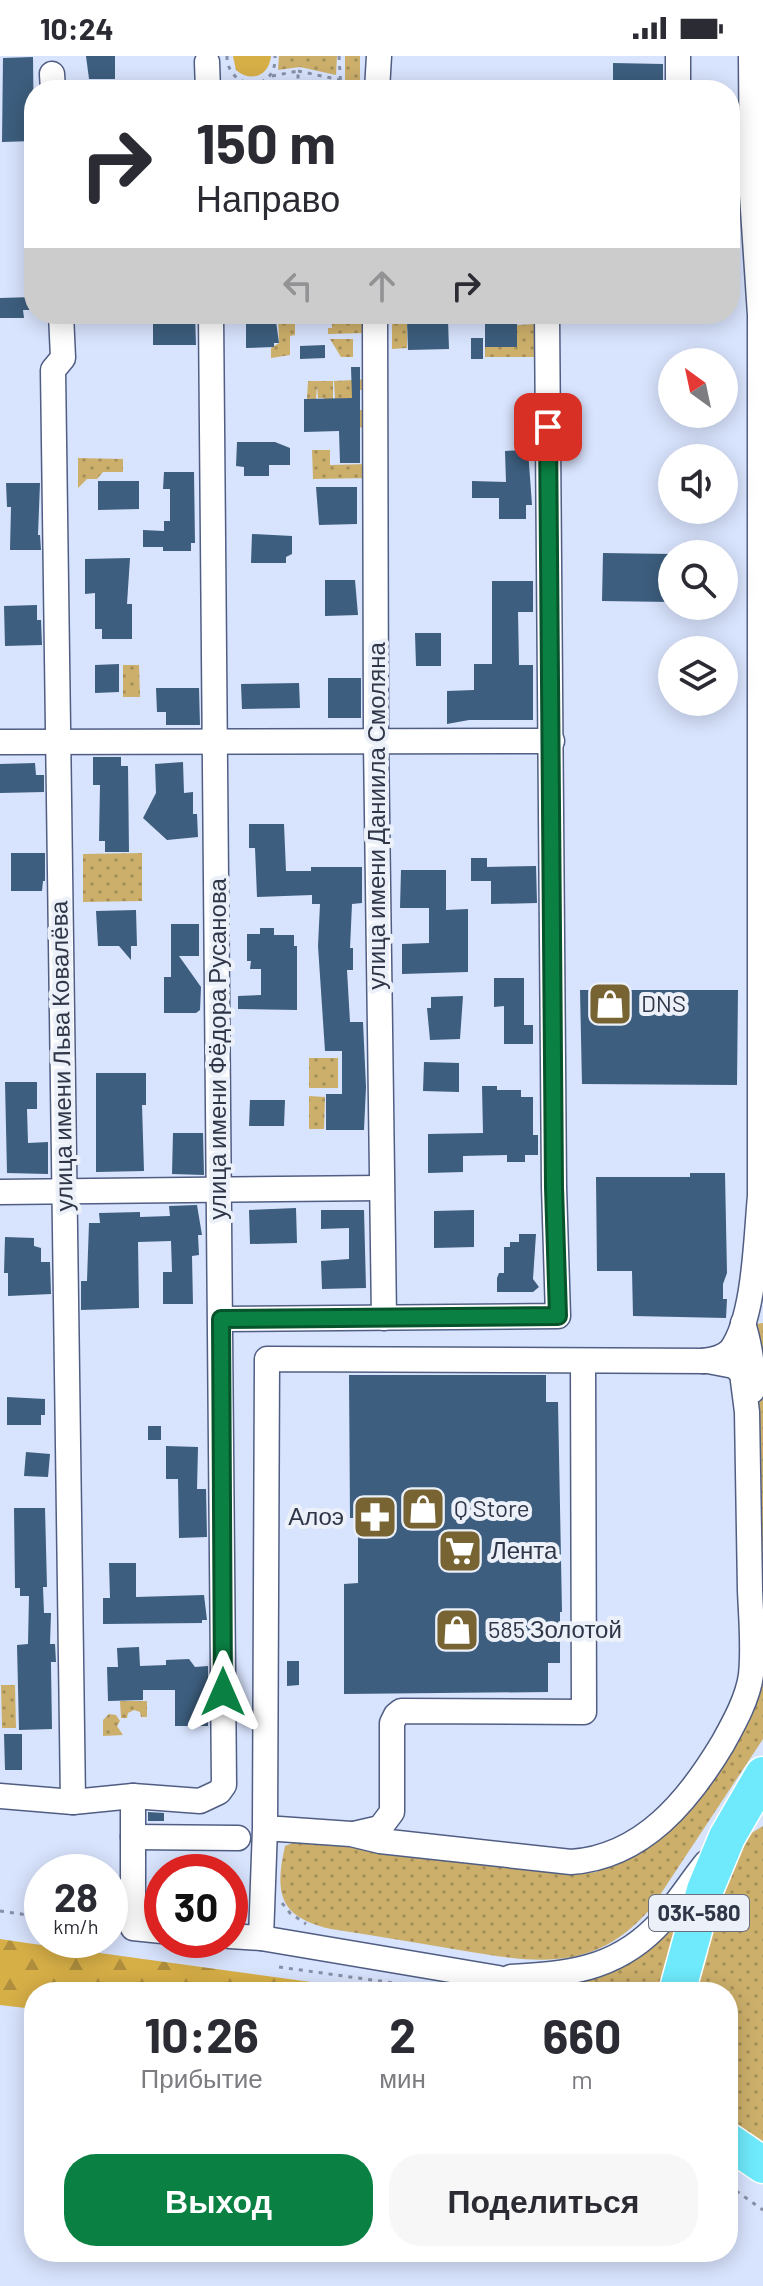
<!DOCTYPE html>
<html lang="ru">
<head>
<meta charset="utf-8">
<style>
  :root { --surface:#fff; --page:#f7f7f7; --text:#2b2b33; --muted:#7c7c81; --accent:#0b8043 }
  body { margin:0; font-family:Barlow,sans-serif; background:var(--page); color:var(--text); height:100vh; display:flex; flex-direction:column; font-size:30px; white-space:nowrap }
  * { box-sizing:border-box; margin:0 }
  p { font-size:26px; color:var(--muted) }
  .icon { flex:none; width:44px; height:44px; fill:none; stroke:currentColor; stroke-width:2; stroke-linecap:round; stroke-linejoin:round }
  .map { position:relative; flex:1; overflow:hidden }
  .side { position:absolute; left:24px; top:1926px; width:714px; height:280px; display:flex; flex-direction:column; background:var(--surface); border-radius:32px; box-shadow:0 4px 20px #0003 }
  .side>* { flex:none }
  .guide { position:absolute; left:24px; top:24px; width:716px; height:244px; border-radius:32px; box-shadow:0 4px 20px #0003; background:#fff; color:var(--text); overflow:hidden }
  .needle { width:52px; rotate:327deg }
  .fabs { position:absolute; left:658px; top:292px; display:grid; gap:16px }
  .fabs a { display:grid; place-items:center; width:80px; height:80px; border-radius:50%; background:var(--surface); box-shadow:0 4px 20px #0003; font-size:40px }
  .speed { position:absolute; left:24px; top:1798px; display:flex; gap:16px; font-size:40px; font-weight:700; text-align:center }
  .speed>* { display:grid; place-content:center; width:104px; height:104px; border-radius:50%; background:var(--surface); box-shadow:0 4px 20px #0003; line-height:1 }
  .speed small { font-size:20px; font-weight:400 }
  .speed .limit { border:12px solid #d22; background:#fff; color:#111 }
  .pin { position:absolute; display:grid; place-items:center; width:68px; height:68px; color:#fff; margin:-34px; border-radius:16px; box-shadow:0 4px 12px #0006 }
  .me { position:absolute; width:88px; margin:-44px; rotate:0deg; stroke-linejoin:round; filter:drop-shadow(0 0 6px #0008) }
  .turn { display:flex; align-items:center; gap:28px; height:168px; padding:0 40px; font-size:36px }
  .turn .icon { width:104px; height:104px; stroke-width:2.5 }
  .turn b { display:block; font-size:56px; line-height:68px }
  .lanes { display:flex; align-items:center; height:76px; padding:0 40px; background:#0003; justify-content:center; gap:40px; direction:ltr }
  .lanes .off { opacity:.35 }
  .eta { display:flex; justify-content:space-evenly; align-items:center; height:136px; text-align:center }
  .eta b { font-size:48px; font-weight:700; line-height:56px }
  .action { display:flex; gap:16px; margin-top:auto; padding:16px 40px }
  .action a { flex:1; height:92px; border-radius:32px; background:var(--accent); color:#fff; font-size:32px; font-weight:700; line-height:92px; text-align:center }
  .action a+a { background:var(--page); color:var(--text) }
  .status { display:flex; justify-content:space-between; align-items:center; height:56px; padding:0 40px; background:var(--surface); direction:ltr }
  .status svg { height:22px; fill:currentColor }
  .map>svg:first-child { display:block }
  .grass { fill:url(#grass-dots) }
  .forest { fill:url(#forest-firs) }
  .building { fill:#3d5e7e }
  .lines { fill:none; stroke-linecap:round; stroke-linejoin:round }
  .minor-casing { stroke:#505e84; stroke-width:27 }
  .highway-casing { stroke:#fff; stroke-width:39 }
  .path { stroke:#8790a6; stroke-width:3; stroke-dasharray:4 6; stroke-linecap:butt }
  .minor { stroke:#fff; stroke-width:24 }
  .highway { stroke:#6eeafc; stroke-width:36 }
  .route-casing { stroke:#07532c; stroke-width:20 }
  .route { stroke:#0b8043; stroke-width:14 }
  .labels { text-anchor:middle; stroke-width:8; stroke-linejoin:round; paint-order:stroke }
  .shield { fill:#ecf0f9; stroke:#686e7d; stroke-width:2 }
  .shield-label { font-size:22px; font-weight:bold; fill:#2f3648 }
  .street-label { font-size:24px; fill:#2f3648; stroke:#ecf0f9 }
  .poi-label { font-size:24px; fill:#2f3648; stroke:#ecf0f9; text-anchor:start }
</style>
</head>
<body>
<div class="status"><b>10:24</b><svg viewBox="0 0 49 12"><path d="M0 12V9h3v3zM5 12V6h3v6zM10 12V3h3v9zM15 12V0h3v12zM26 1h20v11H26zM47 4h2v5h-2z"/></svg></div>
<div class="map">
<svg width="763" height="2230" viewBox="0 0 763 2230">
  <defs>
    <pattern id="grass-dots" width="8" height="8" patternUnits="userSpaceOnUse" patternTransform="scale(2)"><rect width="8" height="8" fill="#ccaf6a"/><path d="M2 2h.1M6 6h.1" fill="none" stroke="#a68f59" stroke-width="1.8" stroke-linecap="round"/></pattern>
    <pattern id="forest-firs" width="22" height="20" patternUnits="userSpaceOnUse" patternTransform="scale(2)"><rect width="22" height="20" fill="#d7af47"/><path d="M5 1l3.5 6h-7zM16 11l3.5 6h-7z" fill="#af8f3d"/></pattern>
  </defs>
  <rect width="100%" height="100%" fill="#d8e3fd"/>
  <g class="grass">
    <polygon points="279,0 337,0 336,19 300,11 278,14"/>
    <rect x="345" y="0" width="15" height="34"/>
    <polygon points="278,258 295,258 295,279 290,280 290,299 271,302 271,292 279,287"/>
    <polygon points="332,258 365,258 366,277 328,278 328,272 332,272"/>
    <polygon points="392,258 449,258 449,264 407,264 407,292 392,293"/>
    <polygon points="536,268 537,301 485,301 485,291 517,291 517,269"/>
    <polygon points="330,283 353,283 353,301 341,301"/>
    <polygon points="373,323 363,372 359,371 358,354 364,354 363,334 352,334 352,342 335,343 334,325"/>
    <polygon points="308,325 333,325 333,351 324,350 324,342 318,342 317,330 316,343 307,343"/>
    <polygon points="312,394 330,394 330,409 368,408 369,422 313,423"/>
    <polygon points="78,402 123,403 123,416 103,416 97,423 87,423 78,432"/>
    <polygon points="123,609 139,609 140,641 123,641"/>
    <polygon points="142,797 142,845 83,846 83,798"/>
    <rect x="309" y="1002" width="29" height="30"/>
    <polygon points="309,1040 325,1041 324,1073 309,1073"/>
    <path d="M 763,1267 L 763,1683 L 652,1851 C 593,1920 533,1906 453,1893 C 412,1886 372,1879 331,1873 C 280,1861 274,1839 285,1790 L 298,1785 L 579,1818 L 596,1816 L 613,1808 L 661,1774 L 762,1594 L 756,1268 Z"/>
    <polygon points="1,1629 15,1629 16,1672 2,1672"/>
    <polygon points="120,1645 147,1645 147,1661 141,1661 140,1656 134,1654 128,1657 127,1662 121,1662"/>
    <polygon points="109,1658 116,1659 120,1665 117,1670 123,1679 103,1680 103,1664"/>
    <polygon points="763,1770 763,2095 728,2071 728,1936 687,1936 733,1794 750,1778"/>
    <path d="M 678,1860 L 682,1862 L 660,1936 L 579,1936 L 573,1933 L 571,1929 C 622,1917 645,1900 678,1860 Z"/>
  </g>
  <g class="forest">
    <path d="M 233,0 L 271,0 C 269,20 251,27 236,14 Z"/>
    <polygon points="0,1883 27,1887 384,1936 34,1936 34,1953 0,1949"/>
  </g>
  <g class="building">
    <polygon points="86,0 115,0 115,23 89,23"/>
    <polygon points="33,1 34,85 2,86 3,2"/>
    <polygon points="613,7 663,8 663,25 613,25"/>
    <polygon points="33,241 34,254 23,254 24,262 0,262 0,242"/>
    <polygon points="153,258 195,258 196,289 153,289"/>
    <polygon points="246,258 275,258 279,287 274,287 274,291 246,292"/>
    <polygon points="517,258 517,291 485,291 485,259"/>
    <polygon points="448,264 449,293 408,294 407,265"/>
    <rect x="471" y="282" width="12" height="21"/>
    <polygon points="325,289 325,302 300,303 300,290"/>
    <polygon points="351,311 360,311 360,407 340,407 339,375 304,376 304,343 352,342"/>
    <polygon points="237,386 275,386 290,392 290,409 269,409 269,420 244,420 244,411 236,410"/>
    <polygon points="528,394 532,449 526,449 526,463 499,463 499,442 472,442 472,425 506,426 505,395"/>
    <polygon points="164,416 194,416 195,487 191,487 191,495 163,495 163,491 143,491 143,474 164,475 164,465 170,465 170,433 163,433"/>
    <polygon points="98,425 139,425 139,453 98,454"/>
    <polygon points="6,427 40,427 38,479 40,479 41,494 10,494 11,451 7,451"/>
    <polygon points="316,431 357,431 357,468 319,469"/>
    <polygon points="252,478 292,480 292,498 286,501 286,507 251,507"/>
    <polygon points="603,497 672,498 672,546 602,545"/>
    <polygon points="130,502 127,548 132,548 132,583 102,583 102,573 95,573 95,537 85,538 85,503"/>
    <polygon points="325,524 355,524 358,559 325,560"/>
    <polygon points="492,525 533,525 533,556 518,556 519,609 533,609 533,664 469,664 447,668 447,635 474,634 474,608 492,608"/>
    <polygon points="37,549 37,564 41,564 42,589 5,590 4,550"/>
    <polygon points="415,577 441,577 441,610 416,610"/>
    <polygon points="119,608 119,636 95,637 95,609"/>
    <rect x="328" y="622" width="33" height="40"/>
    <polygon points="299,627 300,652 242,653 241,628"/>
    <polygon points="156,632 199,632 200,669 166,669 166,656 157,656"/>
    <polygon points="93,701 121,701 121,710 128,710 129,796 105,796 105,785 99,785 100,729 93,729"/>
    <polygon points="183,706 184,737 193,736 193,758 197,758 198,781 167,784 143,762 156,737 155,708"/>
    <polygon points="35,707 36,719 44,719 44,736 0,737 0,708"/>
    <polygon points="249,768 284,768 286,815 311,815 311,811 362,811 362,847 352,848 350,892 353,892 353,914 347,914 350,966 363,966 366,1031 364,1074 326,1074 326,1038 342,1038 342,995 325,995 318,890 320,848 312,848 312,839 257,841 255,792 249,792"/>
    <polygon points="11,797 45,797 45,825 43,825 42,835 11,835"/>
    <polygon points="471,802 487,802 487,811 536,810 537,847 491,848 491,825 471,825"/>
    <polygon points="401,814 446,814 446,854 468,853 468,916 402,918 402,888 429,887 429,852 400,852"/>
    <polygon points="136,854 137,890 131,890 131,904 119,890 98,890 96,855"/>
    <polygon points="171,868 199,868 199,900 179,900 201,931 200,954 196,957 164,957 164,921 171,921"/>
    <polygon points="260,872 274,872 274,879 294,879 294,890 297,890 297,954 238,953 238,940 261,939 261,913 250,913 251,905 247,905 247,878 260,878"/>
    <polygon points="494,922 524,922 524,969 533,969 533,988 504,988 504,950 494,951"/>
    <polygon points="580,934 738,934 737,1029 582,1028"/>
    <polygon points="463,940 460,983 430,984 427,952 431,952 431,941"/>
    <polygon points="424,1006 459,1007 459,1036 423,1035"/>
    <polygon points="96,1017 146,1017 146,1049 142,1049 144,1115 96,1116"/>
    <polygon points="5,1026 37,1026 37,1053 27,1053 28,1087 48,1086 48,1118 7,1117"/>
    <polygon points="482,1030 497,1030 497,1034 521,1034 521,1041 533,1041 533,1079 538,1079 538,1099 525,1099 525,1106 507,1106 507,1099 463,1100 463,1116 428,1117 428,1078 483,1077"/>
    <polygon points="250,1044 285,1044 284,1070 249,1070"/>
    <polygon points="173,1077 203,1077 204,1119 172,1118"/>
    <polygon points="690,1117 725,1117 727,1217 723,1228 723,1243 727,1243 726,1262 633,1260 632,1215 597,1215 596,1121 690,1121"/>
    <polygon points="197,1149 202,1179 198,1179 199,1199 192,1200 193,1248 163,1248 163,1216 172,1216 171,1185 138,1186 139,1252 81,1254 81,1225 87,1225 89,1167 100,1167 99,1157 140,1156 140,1161 170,1160 169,1150"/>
    <polygon points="296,1152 297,1187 250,1188 249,1154"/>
    <polygon points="321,1154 364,1154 366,1232 322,1233 321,1205 349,1203 349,1172 321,1173"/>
    <polygon points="474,1154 474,1191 434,1192 434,1155"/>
    <polygon points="519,1178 536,1178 533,1223 539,1231 533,1236 497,1236 497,1222 499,1217 504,1217 504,1191 510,1191 510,1186 519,1186"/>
    <polygon points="5,1181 34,1182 34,1190 41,1192 41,1206 50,1206 51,1238 8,1240 8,1217 4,1217"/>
    <polygon points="349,1319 546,1319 546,1346 558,1346 562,1556 560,1556 560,1607 548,1607 548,1636 344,1638 344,1528 358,1527 358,1462 350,1462"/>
    <polygon points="7,1341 45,1343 45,1359 41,1359 41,1369 7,1369"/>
    <rect x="148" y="1370" width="13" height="14"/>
    <polygon points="166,1390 198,1391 197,1433 206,1433 207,1481 179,1482 178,1423 166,1423"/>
    <polygon points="26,1396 50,1398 48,1421 24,1420"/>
    <polygon points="14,1452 45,1452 47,1531 43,1531 44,1557 51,1557 50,1588 55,1588 56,1606 51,1606 51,1611 52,1673 19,1674 17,1589 28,1588 29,1540 20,1540 20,1532 15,1532"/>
    <polygon points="109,1507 136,1507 136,1541 204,1539 207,1564 202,1564 202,1567 103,1568 103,1542 110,1542"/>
    <polygon points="139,1591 140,1610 166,1609 166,1604 189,1603 195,1611 208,1610 208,1670 175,1670 175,1634 143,1634 143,1644 108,1645 107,1611 118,1611 117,1592"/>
    <polygon points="287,1605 299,1605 299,1629 287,1630"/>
    <polygon points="4,1678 22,1678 22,1714 5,1714"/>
    <polygon points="148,1756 164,1757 164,1765 148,1765"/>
  </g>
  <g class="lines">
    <g class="minor-casing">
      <g id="minor">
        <polyline points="207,6 208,34"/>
        <polyline points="52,18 53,34"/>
        <polyline points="377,34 379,0"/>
        <polyline points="678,34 678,0"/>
        <polyline points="61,258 63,302 53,314 73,1746"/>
        <polyline points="375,258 376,686 384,1262"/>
        <polyline points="0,686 552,685"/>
        <polyline points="0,1136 381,1132"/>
        <polyline points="221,1263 558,1260 554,1131 547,258"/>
        <path d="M 743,1267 C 750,1290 754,1311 752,1335"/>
        <path d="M 703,1305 C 713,1304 724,1302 731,1294 C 755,1261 756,1181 760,1140 L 760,259 L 752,139 L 751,0"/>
        <polyline points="0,1740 73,1746 133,1740 200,1745 219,1736 224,1729 211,258"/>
        <polyline points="133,1740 133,1872 162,1875"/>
        <polyline points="354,1778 380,1772 392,1756 392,1667 396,1659 401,1655 584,1656 583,1305"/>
        <polyline points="133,1781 238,1782"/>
        <polyline points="230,1880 261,1882 498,1922 538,1936"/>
        <path d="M 261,1882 L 265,1772 L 267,1303 L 708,1305 L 734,1310 L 742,1317 L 747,1356 C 748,1415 749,1474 750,1534 C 751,1561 754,1591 751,1619 C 748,1642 734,1667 723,1687 C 689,1744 643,1801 571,1806 L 380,1785 L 351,1778 L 265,1772"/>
        <path d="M 511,1921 C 567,1918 613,1914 655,1872 C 674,1853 689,1828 706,1807"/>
      </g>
    </g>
    <g class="highway-casing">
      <g id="highway">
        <polyline points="677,1936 705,1834 727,1781 763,1719"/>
        <polyline points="728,2085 763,2109"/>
      </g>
    </g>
    <g class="path">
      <path d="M 227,0 C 227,34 277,39 275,0"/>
      <polyline points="339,0 341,34"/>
      <polyline points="298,15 341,24"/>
      <polyline points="272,20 298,15 298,34"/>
      <polyline points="282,1847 290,1857 306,1868"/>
      <polyline points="0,1855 42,1861"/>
      <polyline points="279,1911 430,1932"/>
      <polyline points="728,2129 763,2154"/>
    </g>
    <use href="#minor" class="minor"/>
    <use href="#highway" class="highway"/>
  </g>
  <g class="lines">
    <g class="route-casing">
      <polyline id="route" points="223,1636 221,1263 558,1260 554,1131 548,371"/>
    </g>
    <use href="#route" class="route"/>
  </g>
  <defs>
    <g id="shop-square" transform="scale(2.3)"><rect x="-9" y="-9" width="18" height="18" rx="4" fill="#776432" stroke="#ecf0f9"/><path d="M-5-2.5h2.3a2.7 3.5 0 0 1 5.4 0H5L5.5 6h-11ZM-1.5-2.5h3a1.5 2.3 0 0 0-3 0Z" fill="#fff"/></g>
    <g id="pharmacy-square" transform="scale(2.3)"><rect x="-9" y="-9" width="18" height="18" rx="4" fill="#776432" stroke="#ecf0f9"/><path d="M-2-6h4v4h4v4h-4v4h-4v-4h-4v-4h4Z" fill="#fff"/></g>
    <g id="supermarket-square" transform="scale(2.3)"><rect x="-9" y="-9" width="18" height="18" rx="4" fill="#776432" stroke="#ecf0f9"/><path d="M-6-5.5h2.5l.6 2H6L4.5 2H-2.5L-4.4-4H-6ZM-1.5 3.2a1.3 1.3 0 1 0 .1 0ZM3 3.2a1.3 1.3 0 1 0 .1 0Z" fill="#fff"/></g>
  </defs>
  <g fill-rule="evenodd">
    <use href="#shop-square" x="610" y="948"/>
    <use href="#shop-square" x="423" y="1453"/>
    <use href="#pharmacy-square" x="375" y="1461"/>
    <use href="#supermarket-square" x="460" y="1495"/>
    <use href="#shop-square" x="457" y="1574"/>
  </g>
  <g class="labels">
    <rect class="shield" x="649" y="1839" width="100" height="36" rx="6"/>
    <g class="shield-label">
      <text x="699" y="1865">03К-580</text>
    </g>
    <g class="street-label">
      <text transform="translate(377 760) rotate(-90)" y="8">улица имени Даниила Смоляна</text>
      <text transform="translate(218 993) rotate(-90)" y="8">улица имени Фёдора Русанова</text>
      <text transform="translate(62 1000) rotate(-91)" y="8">улица имени Льва Ковалёва</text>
    </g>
    <g class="poi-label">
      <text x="641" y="956">DNS</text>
      <text x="454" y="1461">Q Store</text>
      <text x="344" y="1469" text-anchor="end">Алоэ</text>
      <text x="491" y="1503">Лента</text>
      <text x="488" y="1582">585 Золотой</text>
    </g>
  </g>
</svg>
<div class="fabs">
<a><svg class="needle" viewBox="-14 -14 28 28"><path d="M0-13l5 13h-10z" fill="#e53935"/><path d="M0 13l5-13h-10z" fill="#7c7c81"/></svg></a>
<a><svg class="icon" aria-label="sound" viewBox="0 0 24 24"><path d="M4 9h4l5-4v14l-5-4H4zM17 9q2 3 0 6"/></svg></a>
<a><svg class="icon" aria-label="search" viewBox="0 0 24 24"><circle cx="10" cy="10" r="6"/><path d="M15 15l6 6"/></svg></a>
<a><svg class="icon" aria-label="layers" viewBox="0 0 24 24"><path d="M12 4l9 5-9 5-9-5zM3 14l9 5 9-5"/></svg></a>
</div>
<div class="speed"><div>28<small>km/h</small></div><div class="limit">30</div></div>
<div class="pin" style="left:548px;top:371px;background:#d93025"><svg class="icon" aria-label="arrive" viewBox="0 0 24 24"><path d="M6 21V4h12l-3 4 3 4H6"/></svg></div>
<svg class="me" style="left:223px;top:1636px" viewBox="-20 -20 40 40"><path d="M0-17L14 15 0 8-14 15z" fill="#0b8043" stroke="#fff" stroke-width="4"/></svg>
<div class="guide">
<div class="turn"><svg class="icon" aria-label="right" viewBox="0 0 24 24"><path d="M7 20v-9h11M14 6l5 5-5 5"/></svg><div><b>150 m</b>Направо</div></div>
<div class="lanes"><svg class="icon off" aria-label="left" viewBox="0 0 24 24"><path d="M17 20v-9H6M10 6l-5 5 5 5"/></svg><svg class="icon off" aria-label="ahead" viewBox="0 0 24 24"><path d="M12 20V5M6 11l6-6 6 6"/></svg><svg class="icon" aria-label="right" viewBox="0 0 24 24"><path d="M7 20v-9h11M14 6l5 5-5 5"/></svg></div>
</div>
<section class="side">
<div class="eta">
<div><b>10:26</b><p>Прибытие</p></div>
<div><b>2</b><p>мин</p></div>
<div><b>660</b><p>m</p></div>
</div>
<div class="action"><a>Выход</a><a>Поделиться</a></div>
</section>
</div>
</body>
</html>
